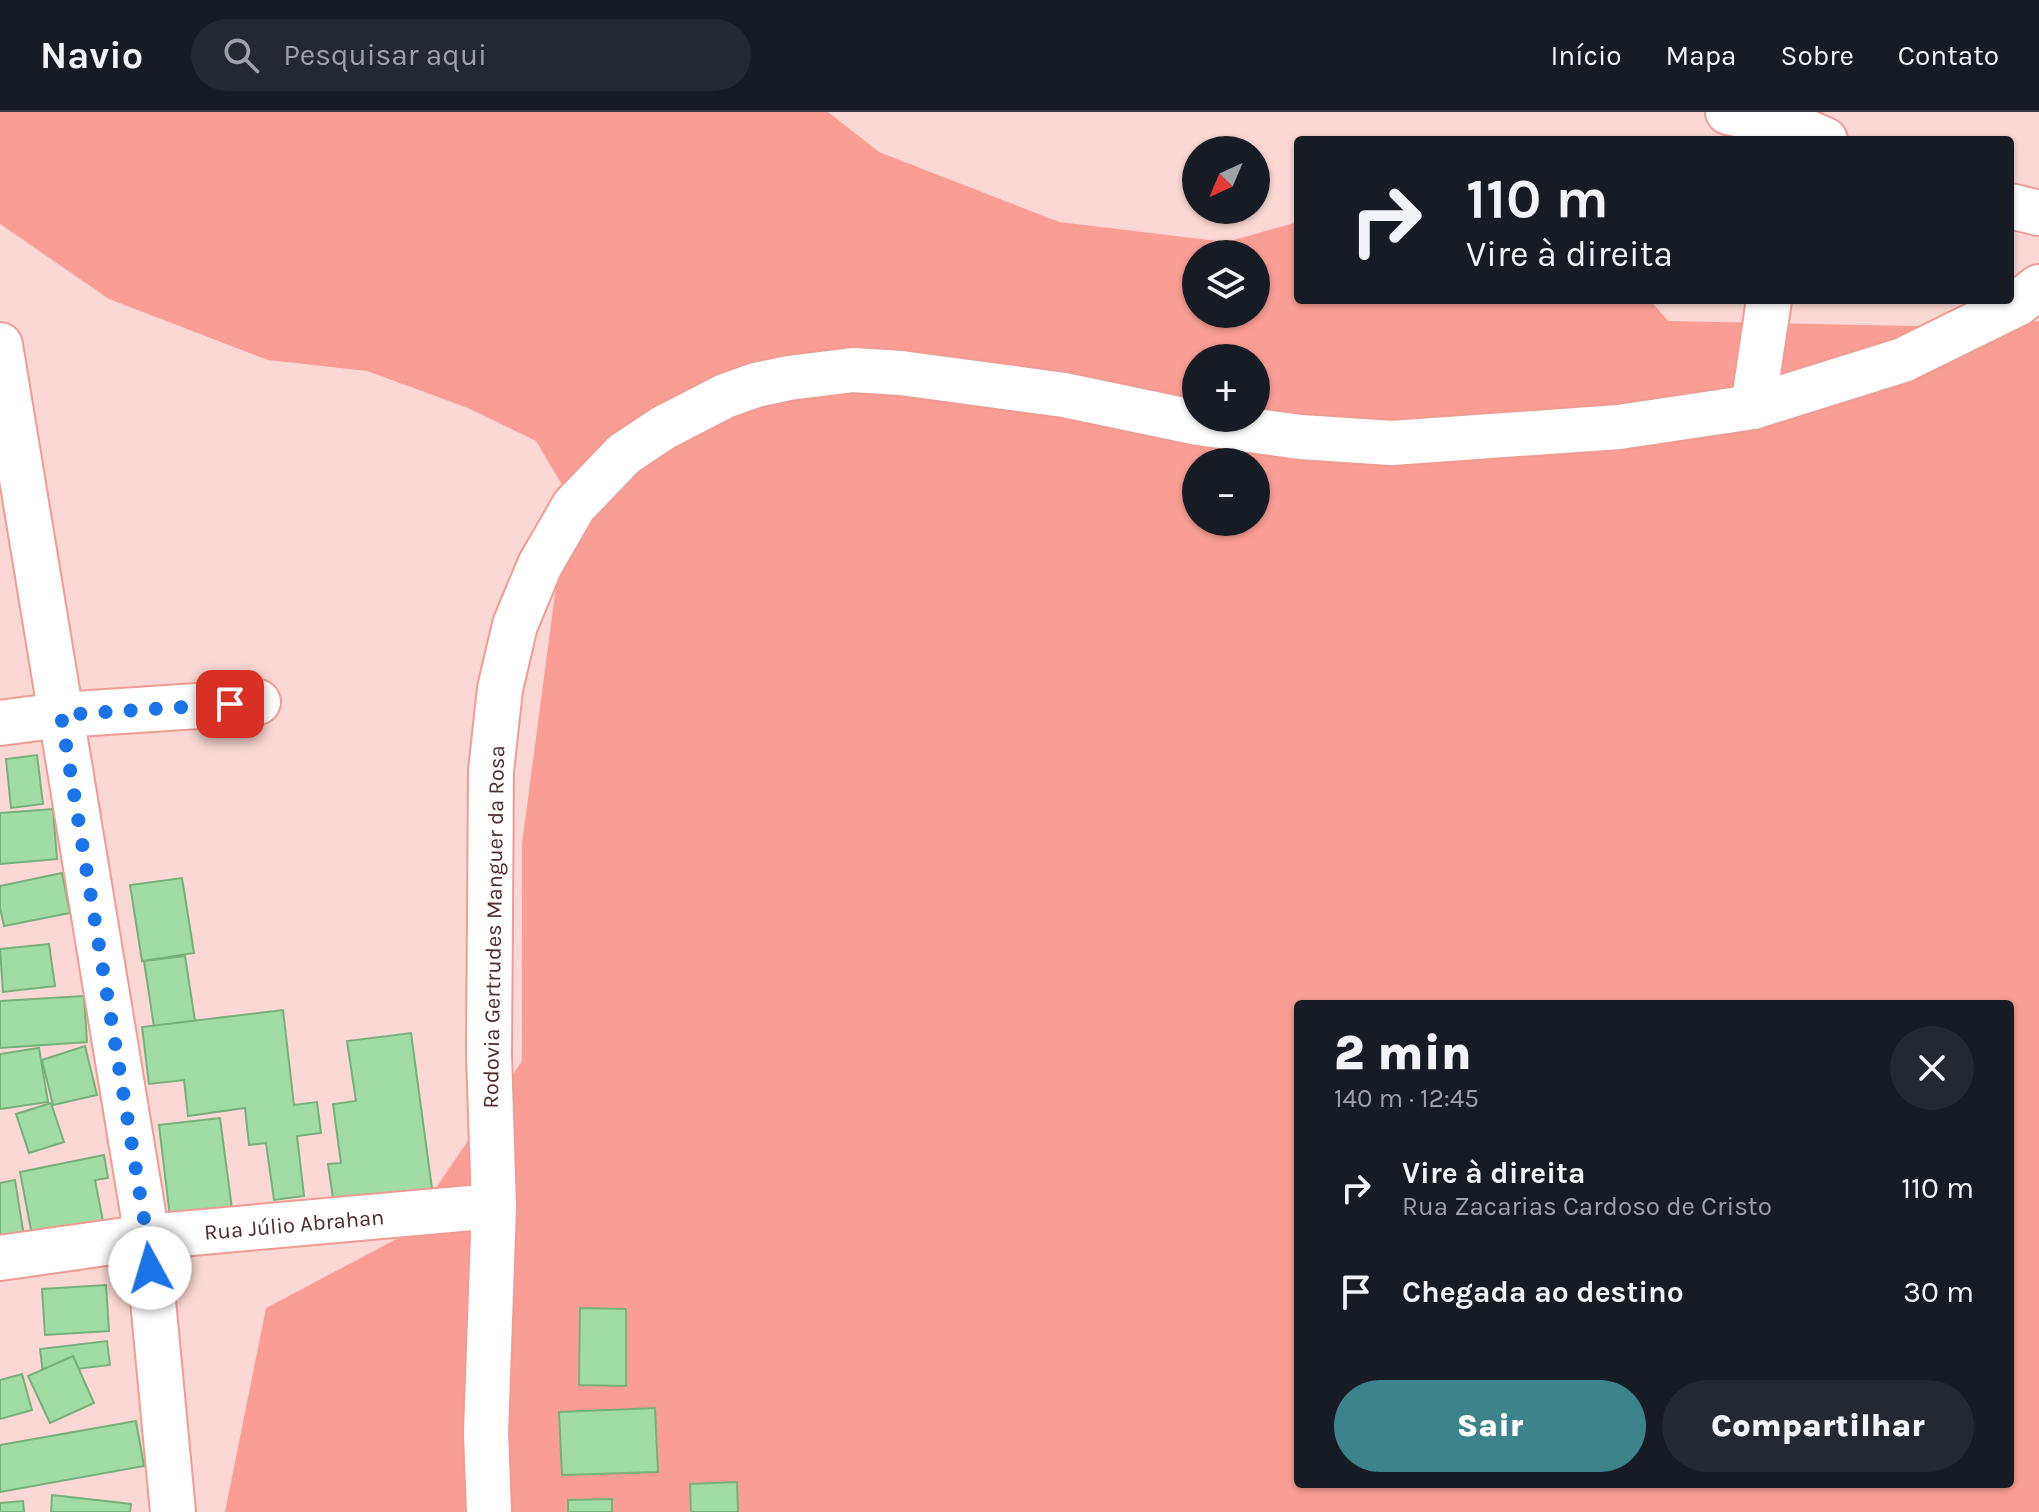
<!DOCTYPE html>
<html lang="pt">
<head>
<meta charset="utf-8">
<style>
  :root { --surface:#171b24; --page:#242831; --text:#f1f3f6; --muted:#9ea1a6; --line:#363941; --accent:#3c838c }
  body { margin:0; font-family:Karla,sans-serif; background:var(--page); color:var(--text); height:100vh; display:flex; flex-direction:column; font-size:30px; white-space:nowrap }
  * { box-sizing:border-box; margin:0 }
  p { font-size:26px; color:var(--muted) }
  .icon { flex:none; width:44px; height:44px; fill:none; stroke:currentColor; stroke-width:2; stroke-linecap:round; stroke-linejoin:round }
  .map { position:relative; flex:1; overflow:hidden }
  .side { position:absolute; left:1294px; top:888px; width:720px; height:488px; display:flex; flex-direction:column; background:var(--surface); border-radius:8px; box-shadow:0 2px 6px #0004 }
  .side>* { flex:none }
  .banner { position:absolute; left:1294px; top:24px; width:720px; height:168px; border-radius:8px; box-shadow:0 2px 6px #0004; background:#171b24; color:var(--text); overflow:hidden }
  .needle { width:52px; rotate:224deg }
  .controls { position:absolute; left:1182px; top:24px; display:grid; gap:16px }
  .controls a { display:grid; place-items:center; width:88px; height:88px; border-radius:50%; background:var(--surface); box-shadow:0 2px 6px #0004; font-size:40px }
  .pin { position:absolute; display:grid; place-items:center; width:68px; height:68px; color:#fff; margin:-34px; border-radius:16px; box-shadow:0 4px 12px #0006 }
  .me { position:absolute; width:88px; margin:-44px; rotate:354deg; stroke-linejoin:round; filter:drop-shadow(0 0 6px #0008) }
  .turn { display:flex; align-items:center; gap:28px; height:168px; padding:0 40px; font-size:36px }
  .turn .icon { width:104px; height:104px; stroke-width:2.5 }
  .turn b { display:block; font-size:56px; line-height:68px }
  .round { display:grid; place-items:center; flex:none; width:84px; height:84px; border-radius:42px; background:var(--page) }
  .overview { display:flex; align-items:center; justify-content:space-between; height:136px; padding:0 40px }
  h1 { font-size:48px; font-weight:800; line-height:60px }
  .cta { display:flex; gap:16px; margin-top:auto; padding:16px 40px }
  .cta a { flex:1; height:92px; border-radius:48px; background:var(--accent); color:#fff; font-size:32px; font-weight:800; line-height:92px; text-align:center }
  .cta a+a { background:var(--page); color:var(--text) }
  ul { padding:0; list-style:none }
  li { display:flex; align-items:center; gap:24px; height:104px; padding:0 40px }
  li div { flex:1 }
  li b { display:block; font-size:30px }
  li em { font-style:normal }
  header { display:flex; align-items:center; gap:48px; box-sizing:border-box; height:112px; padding:0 40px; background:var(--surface); border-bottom:2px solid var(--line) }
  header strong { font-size:38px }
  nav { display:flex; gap:44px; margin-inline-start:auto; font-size:28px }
  .search { width:560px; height:72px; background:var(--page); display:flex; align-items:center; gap:20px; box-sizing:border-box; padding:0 28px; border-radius:44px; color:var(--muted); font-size:30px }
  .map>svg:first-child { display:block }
  .green { fill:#fa9e95; fill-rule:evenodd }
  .building { fill:#a0dca3; stroke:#76b07a; stroke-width:2 }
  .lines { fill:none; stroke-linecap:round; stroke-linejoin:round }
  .minor-casing { stroke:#ee9c94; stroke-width:48 }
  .major-casing { stroke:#ee9c94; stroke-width:48 }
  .minor { stroke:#fff; stroke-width:44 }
  .major { stroke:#fff; stroke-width:44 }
  .route { stroke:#1a73e8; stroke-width:14; stroke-dasharray:0 25.2 }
  .labels { text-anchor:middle; stroke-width:6; stroke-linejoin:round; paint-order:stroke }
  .street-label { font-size:22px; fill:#4d2c29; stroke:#fff }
</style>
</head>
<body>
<header>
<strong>Navio</strong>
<div class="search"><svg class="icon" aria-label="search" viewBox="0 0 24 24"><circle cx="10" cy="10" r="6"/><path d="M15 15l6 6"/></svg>Pesquisar aqui</div>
<nav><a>Início</a><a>Mapa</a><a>Sobre</a><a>Contato</a></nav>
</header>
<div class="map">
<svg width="2039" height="1400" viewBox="0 0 2039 1400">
  <rect width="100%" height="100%" fill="#fbd8d4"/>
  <path class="green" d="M 0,0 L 828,0 L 879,40 L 1059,110 L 1226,130 L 1298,110 L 1298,188 L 1650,188 L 1668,209 L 1916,214 L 2039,209 L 2039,1400 L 225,1400 L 266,1196 L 404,1123 L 522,949 L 522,732 L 568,383 L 536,329 L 468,296 L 367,259 L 268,248 L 109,187 L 0,112 ZM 1196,142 L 1256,142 L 1256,202 L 1196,202 ZM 1196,246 L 1256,246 L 1256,306 L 1196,306 ZM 1196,350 L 1256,350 L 1256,410 L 1196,410 ZM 1298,892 L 2010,892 L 2010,1372 L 1298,1372 Z"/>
  <g class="building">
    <polygon points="37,643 43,692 11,696 6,647"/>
    <polygon points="53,697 57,747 0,752 0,701"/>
    <polygon points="62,761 70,801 4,814 0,796 0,774"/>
    <polygon points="182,766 194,841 142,849 130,773"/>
    <polygon points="49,832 55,874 3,880 0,837"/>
    <polygon points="185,844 195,909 154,915 144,849"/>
    <polygon points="84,884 87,930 0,936 0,889"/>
    <polygon points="283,898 294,993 317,990 321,1021 297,1024 304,1084 274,1088 266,1031 249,1033 245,996 188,1004 184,968 149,972 142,915"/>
    <polygon points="411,921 432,1077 334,1093 328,1052 341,1051 333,992 356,989 347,929"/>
    <polygon points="85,934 97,983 53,993 42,948"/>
    <polygon points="39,936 48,990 0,997 0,942"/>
    <polygon points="51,991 64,1030 29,1041 16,1002"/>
    <polygon points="220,1006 232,1097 170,1105 159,1013"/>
    <polygon points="104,1043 108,1066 95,1068 103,1109 32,1123 20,1060"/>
    <polygon points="15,1068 25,1131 0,1135 0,1071"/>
    <polygon points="106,1173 109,1219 45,1223 42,1177"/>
    <polygon points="580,1196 626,1197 626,1274 579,1273"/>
    <polygon points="107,1229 110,1253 43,1261 40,1237"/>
    <polygon points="73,1244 94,1291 50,1311 28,1264"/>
    <polygon points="22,1262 32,1298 0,1307 0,1268"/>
    <polygon points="655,1296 658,1360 562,1363 559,1300"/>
    <polygon points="136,1309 144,1354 0,1380 0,1333"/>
    <polygon points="737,1370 738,1400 691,1400 690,1372"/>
    <polygon points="52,1383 131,1392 130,1400 51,1400"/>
    <polygon points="612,1387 612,1400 568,1400 568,1388"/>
    <polygon points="23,1389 24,1400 0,1400 0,1391"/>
  </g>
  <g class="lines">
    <g class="minor-casing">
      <g id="minor">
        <polyline points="1728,0 1795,15 1825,28"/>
        <polyline points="2010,94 2039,101"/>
        <polyline points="0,233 147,1125 173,1400"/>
        <polyline points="1753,295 1769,188"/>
        <polyline points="0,611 61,603 258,590"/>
        <polyline points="0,1146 147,1125 494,1094"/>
      </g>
    </g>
    <g class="major-casing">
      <polyline id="major" points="489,1400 486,1321 494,1094 489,943 491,659 500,577 515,513 540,453 574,394 624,342 663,316 725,284 756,273 789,266 853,258 901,261 1064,283 1198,311 1300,325 1392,331 1619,315 1753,295 1903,248 2017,192 2039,175"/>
    </g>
    <use href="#minor" class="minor"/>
    <use href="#major" class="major"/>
  </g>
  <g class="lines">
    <polyline class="route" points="150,1156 147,1125 61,603 230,592"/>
  </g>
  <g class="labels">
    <g class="street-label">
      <text transform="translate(493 815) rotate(-89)" y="8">Rodovia Gertrudes Manguer da Rosa</text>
      <text transform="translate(294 1112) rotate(-5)" y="8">Rua Júlio Abrahan</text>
    </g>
  </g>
</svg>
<div class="controls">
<a><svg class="needle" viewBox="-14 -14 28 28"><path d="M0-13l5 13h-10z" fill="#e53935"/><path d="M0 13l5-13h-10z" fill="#9ea1a6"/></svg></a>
<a><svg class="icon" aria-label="layers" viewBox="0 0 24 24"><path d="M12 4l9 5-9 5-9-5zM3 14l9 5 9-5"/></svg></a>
<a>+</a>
<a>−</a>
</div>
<div class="pin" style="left:230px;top:592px;background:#d93025"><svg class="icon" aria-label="arrive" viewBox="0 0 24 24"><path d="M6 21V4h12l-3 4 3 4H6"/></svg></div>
<svg class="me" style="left:150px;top:1156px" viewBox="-20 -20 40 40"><circle r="19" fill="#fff"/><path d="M0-13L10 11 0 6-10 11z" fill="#1a73e8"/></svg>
<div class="banner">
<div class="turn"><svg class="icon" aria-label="right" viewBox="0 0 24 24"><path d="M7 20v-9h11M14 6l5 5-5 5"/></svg><div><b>110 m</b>Vire à direita</div></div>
</div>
<section class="side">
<div class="overview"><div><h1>2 min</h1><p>140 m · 12:45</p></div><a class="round"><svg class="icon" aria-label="close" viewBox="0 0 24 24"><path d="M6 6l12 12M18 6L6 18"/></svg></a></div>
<ul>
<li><svg class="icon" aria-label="right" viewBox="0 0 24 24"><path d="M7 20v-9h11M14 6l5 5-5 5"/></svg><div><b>Vire à direita</b><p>Rua Zacarias Cardoso de Cristo</p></div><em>110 m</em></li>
<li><svg class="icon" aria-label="arrive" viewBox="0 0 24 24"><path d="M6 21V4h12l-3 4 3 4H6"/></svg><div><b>Chegada ao destino</b></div><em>30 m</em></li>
</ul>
<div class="cta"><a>Sair</a><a>Compartilhar</a></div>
</section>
</div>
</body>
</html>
